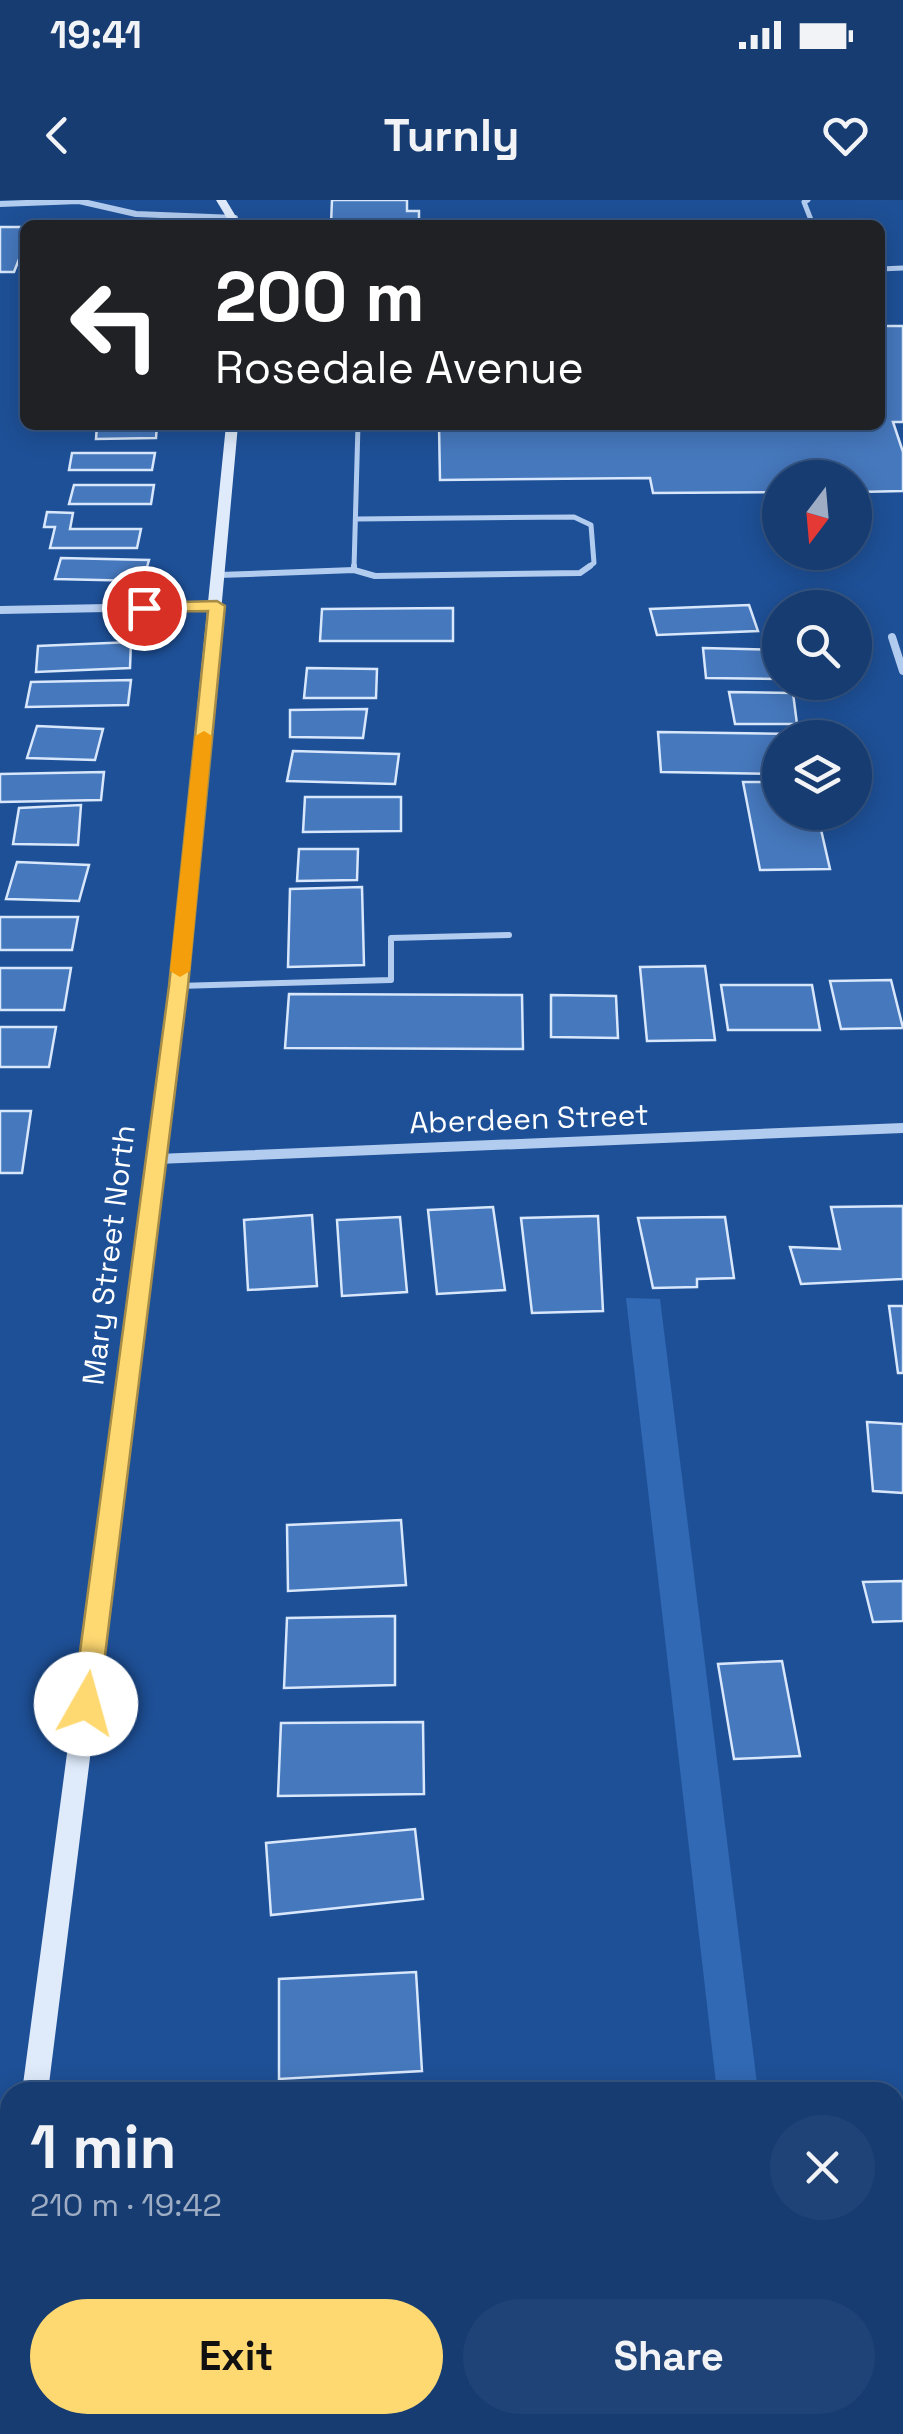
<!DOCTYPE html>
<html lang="en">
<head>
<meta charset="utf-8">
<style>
  :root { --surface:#163c71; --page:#1f4376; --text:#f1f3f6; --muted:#9eadc3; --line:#355684; --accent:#fed871 }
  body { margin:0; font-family:"Space Grotesk",sans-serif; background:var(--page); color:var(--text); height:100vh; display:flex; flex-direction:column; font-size:38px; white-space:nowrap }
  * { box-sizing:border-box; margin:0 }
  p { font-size:32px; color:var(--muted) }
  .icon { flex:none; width:55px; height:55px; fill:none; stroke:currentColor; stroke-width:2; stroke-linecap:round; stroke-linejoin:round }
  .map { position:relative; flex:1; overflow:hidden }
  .panel { position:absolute; left:0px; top:1882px; width:905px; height:352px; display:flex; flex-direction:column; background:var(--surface); border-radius:30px 30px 0 0; box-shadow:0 5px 25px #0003,0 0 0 2px var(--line) }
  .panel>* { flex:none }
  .top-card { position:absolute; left:20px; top:20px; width:865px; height:210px; border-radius:15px; box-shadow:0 5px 25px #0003,0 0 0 2px var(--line); background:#202124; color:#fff; overflow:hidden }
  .needle { width:65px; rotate:196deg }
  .fabs { position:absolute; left:762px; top:260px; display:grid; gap:20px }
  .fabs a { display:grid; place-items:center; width:110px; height:110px; border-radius:50%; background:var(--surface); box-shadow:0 5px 25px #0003,0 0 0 2px var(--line); font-size:50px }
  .pin { position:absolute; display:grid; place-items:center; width:85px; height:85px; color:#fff; margin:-42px; border:5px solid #fff; border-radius:50%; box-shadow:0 2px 10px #0007 }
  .me { position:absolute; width:110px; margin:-55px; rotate:7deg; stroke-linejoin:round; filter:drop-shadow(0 0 8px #0008) }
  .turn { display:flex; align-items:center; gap:35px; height:210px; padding:0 30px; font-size:45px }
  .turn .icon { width:130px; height:130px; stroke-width:2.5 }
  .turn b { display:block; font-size:70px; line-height:85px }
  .round { display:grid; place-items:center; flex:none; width:105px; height:105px; border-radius:52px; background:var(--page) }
  .overview { display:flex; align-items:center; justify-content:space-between; height:170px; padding:0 30px }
  h1 { font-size:60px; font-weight:700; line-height:75px }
  .button { display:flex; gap:20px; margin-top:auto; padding:20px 30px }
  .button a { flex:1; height:115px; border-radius:60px; background:var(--accent); color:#111; font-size:40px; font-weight:700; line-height:115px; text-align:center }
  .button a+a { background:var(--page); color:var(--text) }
  .status { display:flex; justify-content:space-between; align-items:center; height:70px; padding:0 50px; background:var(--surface); direction:ltr }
  .status svg { height:28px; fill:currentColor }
  header { display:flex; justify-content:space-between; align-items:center; height:130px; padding:0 30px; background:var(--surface); font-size:45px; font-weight:700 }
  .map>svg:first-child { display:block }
  .green { fill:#3269b4 }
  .building { fill:#4678bd; stroke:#d8e7fb; stroke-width:2.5 }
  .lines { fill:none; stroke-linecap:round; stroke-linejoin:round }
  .lane-far1 { stroke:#b2ccef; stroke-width:5 }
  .lane { stroke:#b2ccef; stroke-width:6 }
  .street-far3 { stroke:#b2ccef; stroke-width:6 }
  .street-far2 { stroke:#b2ccef; stroke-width:8 }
  .street-far1 { stroke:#b2ccef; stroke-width:10 }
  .street { stroke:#b2ccef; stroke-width:12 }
  .secondary { fill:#dfebfb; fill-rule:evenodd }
  .route { fill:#fed871; stroke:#a58c49; stroke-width:2.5 }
  .slow { fill:#f59e0b }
  .labels { text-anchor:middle; stroke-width:8; stroke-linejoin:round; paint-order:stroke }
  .street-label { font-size:30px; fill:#fff; stroke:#1e5097 }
</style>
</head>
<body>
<div class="status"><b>19:41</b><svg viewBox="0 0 49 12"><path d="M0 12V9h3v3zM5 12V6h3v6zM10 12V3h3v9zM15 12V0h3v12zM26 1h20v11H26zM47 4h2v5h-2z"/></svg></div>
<header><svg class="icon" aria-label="back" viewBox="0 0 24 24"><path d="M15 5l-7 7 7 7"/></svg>Turnly<svg class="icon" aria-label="heart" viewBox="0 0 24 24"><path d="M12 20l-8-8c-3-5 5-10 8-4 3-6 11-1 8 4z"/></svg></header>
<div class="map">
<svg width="903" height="2234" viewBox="0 0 903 2234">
  <rect width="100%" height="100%" fill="#1e5097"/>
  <polygon class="green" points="626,1098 660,1099 758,1892 717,1892"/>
  <g class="building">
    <polygon points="332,0 407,0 407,11 419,11 419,20 331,24"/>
    <polygon points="0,27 25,27 25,44 14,72 0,72"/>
    <polygon points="880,126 903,126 903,222 893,222 903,252 903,291 859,292 862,300 855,300 855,278 780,278 780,292 653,293 650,278 440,280 439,225 880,225"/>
    <polygon points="97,225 157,225 156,238 96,239"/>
    <polygon points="72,253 155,253 152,270 69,270"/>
    <polygon points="74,285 154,285 151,304 69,304"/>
    <polygon points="47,312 73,313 70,329 141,329 137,348 50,348 55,327 44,327"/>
    <polygon points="61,358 149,360 143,381 55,379"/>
    <polygon points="749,405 758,431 657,435 650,409"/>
    <polygon points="453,408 453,441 320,441 322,409"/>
    <polygon points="131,442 130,468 36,472 38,446"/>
    <polygon points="703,448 780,450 780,479 706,478"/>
    <polygon points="307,468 377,469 376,498 304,498"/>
    <polygon points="131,480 128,505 26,507 31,482"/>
    <polygon points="729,492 793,493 797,524 735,524"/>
    <polygon points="367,509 363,538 290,537 290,510"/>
    <polygon points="37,526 103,529 95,560 27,558"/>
    <polygon points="658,532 796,534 797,538 780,538 780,574 661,572"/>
    <polygon points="293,551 399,554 395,584 287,581"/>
    <polygon points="104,572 101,600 0,602 0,574"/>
    <polygon points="743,582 780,582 780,612 817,612 830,669 760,670"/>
    <polygon points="305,597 401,597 401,631 303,632"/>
    <polygon points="81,605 78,645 13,644 19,608"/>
    <polygon points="299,649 358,649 357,680 297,681"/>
    <polygon points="17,662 89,665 79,701 6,699"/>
    <polygon points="362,687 364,765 288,767 290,689"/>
    <polygon points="0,717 78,717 72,750 0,750"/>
    <polygon points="705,766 715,840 647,841 640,767"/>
    <polygon points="0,768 71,768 64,810 0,810"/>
    <polygon points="891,780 903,828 841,829 830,781"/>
    <polygon points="721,785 812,785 820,830 728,830"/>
    <polygon points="289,794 522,795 523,849 285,848"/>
    <polygon points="551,795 616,796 618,838 551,837"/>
    <polygon points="0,827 56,827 49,867 0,867"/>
    <polygon points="0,911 31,911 22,973 0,973"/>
    <polygon points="903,1006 903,1079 801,1084 790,1047 840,1049 831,1007"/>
    <polygon points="493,1007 505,1090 437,1094 428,1010"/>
    <polygon points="312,1015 317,1086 248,1090 244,1020"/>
    <polygon points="598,1016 603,1111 532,1113 521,1018"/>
    <polygon points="400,1017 407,1092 342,1096 337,1020"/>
    <polygon points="725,1017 734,1078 697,1079 697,1087 653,1088 638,1018"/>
    <polygon points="889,1106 903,1106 903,1173 898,1173"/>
    <polygon points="867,1222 903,1224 903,1293 873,1291"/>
    <polygon points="401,1320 406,1385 288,1391 287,1325"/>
    <polygon points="903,1381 903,1421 873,1422 863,1382"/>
    <polygon points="395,1416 395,1485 284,1488 287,1418"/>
    <polygon points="782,1461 800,1556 734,1559 718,1464"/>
    <polygon points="423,1522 424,1594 278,1596 281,1523"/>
    <polygon points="415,1629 423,1699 271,1715 266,1643"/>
    <polygon points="416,1772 422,1871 279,1879 279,1779"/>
    <polygon points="338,2225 482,2225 483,2234 338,2234"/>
  </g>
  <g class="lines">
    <g class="lane-far1">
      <polyline points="808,0 804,2 813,25"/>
      <polyline points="880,69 903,68"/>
      <polyline points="357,319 574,317 591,325 594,363 587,368"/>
      <polyline points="354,368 358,225"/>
    </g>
    <g class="lane">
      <polyline points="354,370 354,366"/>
      <polyline points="219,375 354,370 375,376 580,373 590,366"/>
      <polyline points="178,786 391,780 391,738 509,735"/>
    </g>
    <polyline class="street-far3" points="0,4 79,1 136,14 235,18"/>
    <g class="street-far2">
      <polyline points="0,410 217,406"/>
      <polyline points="892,437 903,471"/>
    </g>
    <polyline class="street-far1" points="157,959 903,928"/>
    <polyline class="street" points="0,1991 10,1991"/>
    <g class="secondary">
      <polygon points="216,0 226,0 241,25 231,25"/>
      <polygon points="226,225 238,225 187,786 48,1892 22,1892 169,786"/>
      <polygon points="10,2093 10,2210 0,2215 0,2097"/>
    </g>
  </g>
  <polygon class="route" points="217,401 225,406 188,786 99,1504 96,1512 86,1515 77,1512 73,1504 169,786 208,411 144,412 137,408 144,403"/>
  <polygon class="slow" points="204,531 212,536 190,771 180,777 170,771 195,536"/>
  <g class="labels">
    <g class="street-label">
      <text transform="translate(529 919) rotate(-2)" y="10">Aberdeen Street</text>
      <text transform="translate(109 1055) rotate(-83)" y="10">Mary Street North</text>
    </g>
  </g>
</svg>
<div class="fabs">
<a><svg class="needle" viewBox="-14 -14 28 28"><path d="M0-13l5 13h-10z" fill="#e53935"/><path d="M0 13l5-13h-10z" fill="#9eadc3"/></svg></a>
<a><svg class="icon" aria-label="search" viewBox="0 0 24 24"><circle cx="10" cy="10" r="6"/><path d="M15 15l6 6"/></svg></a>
<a><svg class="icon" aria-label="layers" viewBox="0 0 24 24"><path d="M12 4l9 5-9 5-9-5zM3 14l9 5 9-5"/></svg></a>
</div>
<div class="pin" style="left:144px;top:408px;background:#d93025"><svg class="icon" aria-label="arrive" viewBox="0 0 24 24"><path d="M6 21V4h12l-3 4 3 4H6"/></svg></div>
<svg class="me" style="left:86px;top:1504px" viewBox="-20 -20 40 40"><circle r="19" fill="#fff"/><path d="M0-13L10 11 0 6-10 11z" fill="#fed871"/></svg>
<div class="top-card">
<div class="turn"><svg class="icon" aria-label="left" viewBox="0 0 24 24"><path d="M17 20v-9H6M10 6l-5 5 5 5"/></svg><div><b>200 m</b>Rosedale Avenue</div></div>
</div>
<section class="panel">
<div class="overview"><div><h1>1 min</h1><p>210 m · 19:42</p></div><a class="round"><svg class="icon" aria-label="close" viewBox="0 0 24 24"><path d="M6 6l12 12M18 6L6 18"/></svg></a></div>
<div class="button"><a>Exit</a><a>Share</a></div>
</section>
</div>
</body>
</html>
